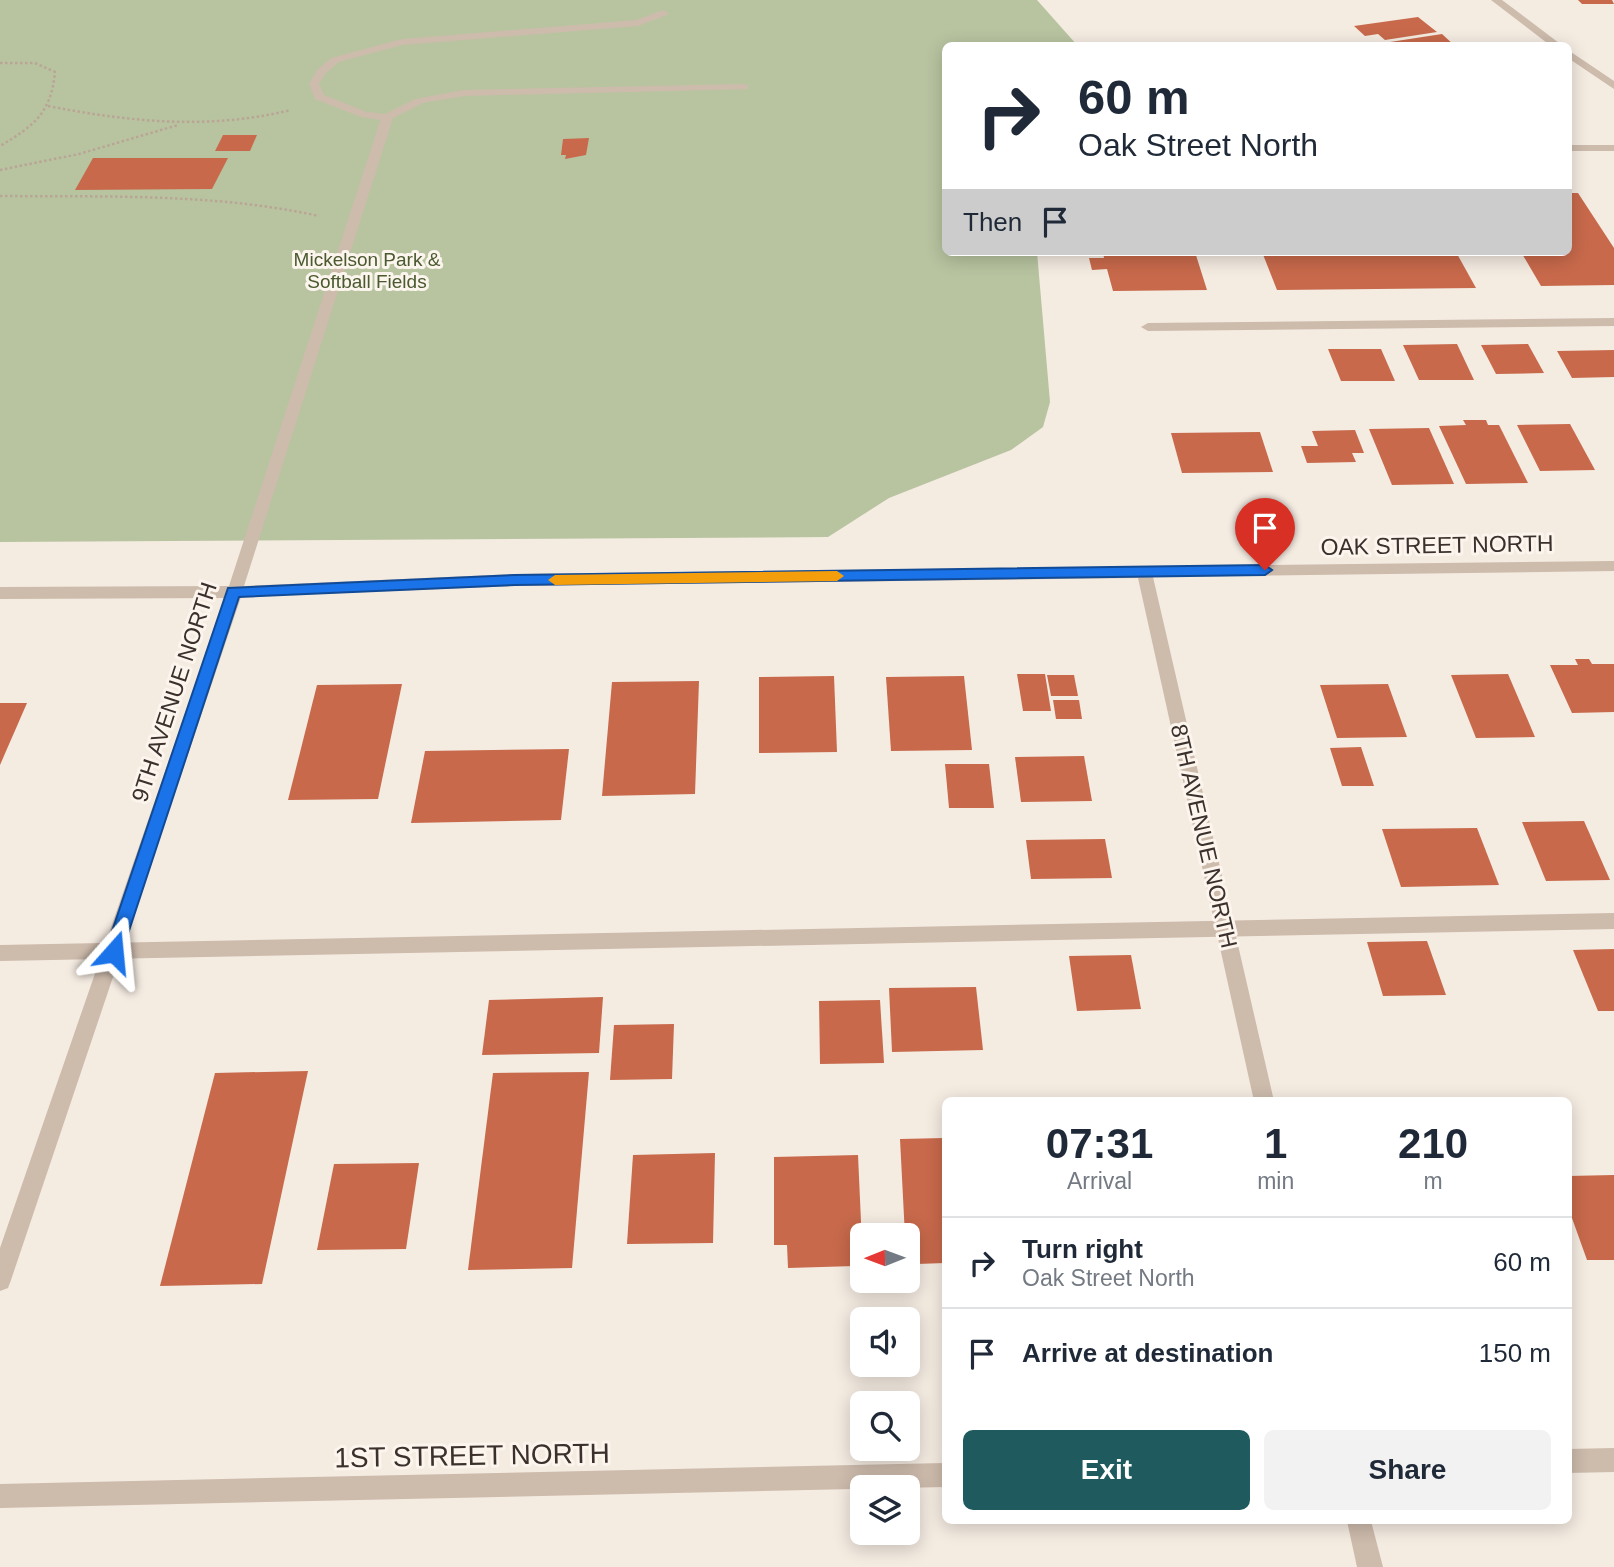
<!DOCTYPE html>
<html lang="en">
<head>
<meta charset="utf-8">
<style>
  :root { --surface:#fff; --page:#f2f2f3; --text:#1f2937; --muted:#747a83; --line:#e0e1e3; --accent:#1f5a5e }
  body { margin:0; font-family:Arial,sans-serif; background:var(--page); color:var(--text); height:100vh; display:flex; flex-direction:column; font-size:26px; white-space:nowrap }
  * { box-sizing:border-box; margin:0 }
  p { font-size:23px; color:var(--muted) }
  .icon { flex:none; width:38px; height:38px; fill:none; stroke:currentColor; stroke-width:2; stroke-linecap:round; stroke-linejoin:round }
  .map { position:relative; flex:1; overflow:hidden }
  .details { position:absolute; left:942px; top:1097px; width:630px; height:427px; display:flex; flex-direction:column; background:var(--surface); border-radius:10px; box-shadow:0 4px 18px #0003 }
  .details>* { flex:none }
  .hud { position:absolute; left:942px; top:42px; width:630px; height:214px; border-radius:10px; box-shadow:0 4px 18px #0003; background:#fff; color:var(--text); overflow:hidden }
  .needle { width:46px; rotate:269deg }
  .controls { position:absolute; left:850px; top:1223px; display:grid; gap:14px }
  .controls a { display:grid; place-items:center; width:70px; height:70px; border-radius:10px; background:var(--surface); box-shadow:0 4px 18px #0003; font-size:35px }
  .pin { position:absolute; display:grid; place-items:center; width:60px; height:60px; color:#fff; margin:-72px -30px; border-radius:50% 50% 50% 0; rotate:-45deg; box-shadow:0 0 7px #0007 }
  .pin .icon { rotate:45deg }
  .me { position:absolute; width:77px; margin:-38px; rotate:18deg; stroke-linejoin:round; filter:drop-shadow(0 0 5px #0008) }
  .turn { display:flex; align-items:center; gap:24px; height:147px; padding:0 21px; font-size:32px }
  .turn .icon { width:91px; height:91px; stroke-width:2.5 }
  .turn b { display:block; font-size:49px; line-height:60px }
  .then { display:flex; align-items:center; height:66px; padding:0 21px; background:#0003; gap:14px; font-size:26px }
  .eta { display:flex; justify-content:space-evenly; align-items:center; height:119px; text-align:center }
  .eta b { font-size:42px; font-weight:800; line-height:49px }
  .primary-button { display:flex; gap:14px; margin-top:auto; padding:14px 21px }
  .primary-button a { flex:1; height:80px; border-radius:10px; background:var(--accent); color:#fff; font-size:28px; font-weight:800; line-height:80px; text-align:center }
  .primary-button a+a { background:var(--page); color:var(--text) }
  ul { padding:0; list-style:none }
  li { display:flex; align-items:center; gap:21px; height:91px; padding:0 21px; border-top:2px solid var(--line) }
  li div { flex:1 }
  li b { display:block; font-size:26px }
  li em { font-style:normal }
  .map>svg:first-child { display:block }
  .green { fill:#b8c4a0 }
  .building { fill:#c8694b }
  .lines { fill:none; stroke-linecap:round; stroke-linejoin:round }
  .path { stroke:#b9a596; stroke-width:2.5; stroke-dasharray:2.5 2.5; stroke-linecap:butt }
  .service { fill:#cdbbac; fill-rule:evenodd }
  .minor { fill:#cdbbac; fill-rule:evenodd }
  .route { fill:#1a73e8; stroke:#114b97; stroke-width:2 }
  .slow { fill:#f59e0b }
  .labels { text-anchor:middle; stroke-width:6; stroke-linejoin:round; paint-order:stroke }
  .far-park-label { font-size:19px; fill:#4a5a2e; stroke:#fbf5ee }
  .street-label { font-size:23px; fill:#3b302b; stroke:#fbf5ee }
  .near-street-label { font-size:28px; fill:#3b302b; stroke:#fbf5ee }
</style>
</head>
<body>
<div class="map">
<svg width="1614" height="1567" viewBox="0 0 1614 1567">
  <rect width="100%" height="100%" fill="#f4ebe1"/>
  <polygon class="green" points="0,0 1037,0 1077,45 945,46 945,252 1037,252 1050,402 1043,427 1011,450 889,498 828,537 0,542"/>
  <g class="building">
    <polygon points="1578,0 1612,0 1614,4 1582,4"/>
    <polygon points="1418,17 1437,32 1385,40 1378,34 1365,36 1354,26"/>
    <polygon points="1442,34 1455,46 1377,46 1377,44"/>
    <polygon points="223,135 257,135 250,151 215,151"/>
    <polygon points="589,138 586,155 565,159 566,155 561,155 563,139"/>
    <polygon points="93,158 228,158 212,189 75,190"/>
    <polygon points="1568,193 1578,193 1614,248 1614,285 1541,286 1521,252 1568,252"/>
    <polygon points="1103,252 1195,252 1207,290 1113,291 1107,269 1092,270 1089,258 1104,258"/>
    <polygon points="1262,252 1456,252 1476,288 1277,290"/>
    <polygon points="1457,344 1474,380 1419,380 1403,345"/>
    <polygon points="1528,344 1544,373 1496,374 1481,345"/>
    <polygon points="1328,349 1381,349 1395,381 1341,381"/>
    <polygon points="1614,350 1614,377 1572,378 1557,351"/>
    <polygon points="1463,420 1486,420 1488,425 1499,425 1528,483 1466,484 1439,426 1466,425"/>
    <polygon points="1570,424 1595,470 1540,471 1517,425"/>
    <polygon points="1429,428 1454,484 1392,485 1369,429"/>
    <polygon points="1355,430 1364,453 1352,453 1356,462 1307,463 1301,446 1318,446 1312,431"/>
    <polygon points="1260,432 1273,472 1182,473 1171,433"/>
    <polygon points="1575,659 1589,659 1592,664 1614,664 1614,712 1572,713 1550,665 1578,665"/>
    <polygon points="1017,674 1045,674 1051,711 1023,711"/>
    <polygon points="1508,674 1535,737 1476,738 1451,675"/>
    <polygon points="1047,675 1074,675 1078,696 1051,696"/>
    <polygon points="834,676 837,752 759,753 759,677"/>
    <polygon points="964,676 972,750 891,751 886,677"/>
    <polygon points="699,681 695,794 602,796 612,682"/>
    <polygon points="402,684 378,799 288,800 317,685"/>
    <polygon points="1388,684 1407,737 1337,738 1320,685"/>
    <polygon points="1053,700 1079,700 1082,719 1056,719"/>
    <polygon points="0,703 27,703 0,765"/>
    <polygon points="1361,747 1374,786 1342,786 1330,748"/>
    <polygon points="569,749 561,820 411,823 425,751"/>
    <polygon points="1084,756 1092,801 1021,802 1015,757"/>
    <polygon points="945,764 989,764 994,808 949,808"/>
    <polygon points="1584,821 1610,880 1546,881 1522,822"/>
    <polygon points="1477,828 1499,885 1401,887 1382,829"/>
    <polygon points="1105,839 1112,878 1031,879 1026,840"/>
    <polygon points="1427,941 1446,995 1383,996 1367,942"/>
    <polygon points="1614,949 1614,1011 1598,1011 1573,950"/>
    <polygon points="1131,955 1141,1009 1077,1011 1069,956"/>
    <polygon points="976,987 983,1050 892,1052 889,988"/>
    <polygon points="603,997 599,1053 482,1055 489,1000"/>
    <polygon points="880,1000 884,1063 820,1064 819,1001"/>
    <polygon points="674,1024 672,1079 610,1080 614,1025"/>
    <polygon points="308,1071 262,1284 160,1286 215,1073"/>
    <polygon points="589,1072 572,1268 468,1270 493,1073"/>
    <polygon points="945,1138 945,1263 917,1264 916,1243 908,1243 908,1236 905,1236 900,1139"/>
    <polygon points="715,1153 713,1243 627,1244 633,1155"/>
    <polygon points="858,1155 862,1244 854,1244 855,1266 788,1268 787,1245 774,1245 774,1157"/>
    <polygon points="419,1163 406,1249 317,1250 334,1164"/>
    <polygon points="1614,1175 1614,1260 1587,1260 1568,1207 1568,1176"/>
  </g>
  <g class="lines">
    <g class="path">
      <path d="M 0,63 L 35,63 L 55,72 C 51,113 34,126 0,146"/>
      <path d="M 48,106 C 130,122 209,130 291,110"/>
      <polyline points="0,170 79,154 178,125"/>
      <path d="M 0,196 C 107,197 214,193 319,216"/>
    </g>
    <g class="service">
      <polygon points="663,10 668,13 667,15 638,26 402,45 339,62 325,74 319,84 324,95 367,112 385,114 415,99 464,90 744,84 748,85 748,89 464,96 423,103 387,121 361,117 315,99 309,84 317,70 331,58 402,39 636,20"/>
      <polygon points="1614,318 1614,326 1148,331 1141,327 1148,323"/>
      <polygon points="1614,913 1614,929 0,961 0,945"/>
    </g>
    <g class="minor">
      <polygon points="1491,0 1502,0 1563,46 1551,46"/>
      <polygon points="1568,50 1614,81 1614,89 1568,58"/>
      <polygon points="387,115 393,118 244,586 515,574 1614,561 1614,571 1153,577 1274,1101 1254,1101 1138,578 515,586 241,597 11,1280 8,1288 0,1291 0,1248 225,598 0,599 0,587 229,586 381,118"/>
      <rect x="1568" y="145" width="46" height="6"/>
      <polygon points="1614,1448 1614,1472 1568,1473 1568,1449"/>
      <polygon points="945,1463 945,1487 0,1508 0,1484"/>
      <polygon points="1347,1521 1371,1521 1383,1567 1357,1567"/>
    </g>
  </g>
  <polygon class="route" points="1265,565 1272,570 1265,575 515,585 239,597 122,952 120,958 114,960 108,958 105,952 228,588 515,575"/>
  <polygon class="slow" points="837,571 844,576 837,581 555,585 548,580 555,575"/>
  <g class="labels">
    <g class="far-park-label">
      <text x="367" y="266">Mickelson Park &amp;<tspan x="367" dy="22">Softball Fields</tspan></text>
    </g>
    <g class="street-label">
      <text transform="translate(1437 545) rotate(-1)" y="8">OAK STREET NORTH</text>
      <text transform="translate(174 692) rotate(-72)" y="8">9TH AVENUE NORTH</text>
      <text transform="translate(1204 836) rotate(77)" y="8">8TH AVENUE NORTH</text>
    </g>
    <g class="near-street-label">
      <text transform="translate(472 1455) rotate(-1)" y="10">1ST STREET NORTH</text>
    </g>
  </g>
</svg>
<div class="controls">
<a><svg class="needle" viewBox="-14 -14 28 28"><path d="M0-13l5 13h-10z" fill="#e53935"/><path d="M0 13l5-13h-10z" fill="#747a83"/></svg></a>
<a><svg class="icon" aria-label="sound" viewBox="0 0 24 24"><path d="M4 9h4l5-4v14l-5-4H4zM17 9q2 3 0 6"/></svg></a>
<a><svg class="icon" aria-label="search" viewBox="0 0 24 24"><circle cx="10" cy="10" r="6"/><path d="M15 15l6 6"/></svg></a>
<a><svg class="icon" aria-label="layers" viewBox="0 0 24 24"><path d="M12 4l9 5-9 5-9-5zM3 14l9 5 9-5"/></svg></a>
</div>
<div class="pin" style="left:1265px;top:570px;background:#d93025"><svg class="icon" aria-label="arrive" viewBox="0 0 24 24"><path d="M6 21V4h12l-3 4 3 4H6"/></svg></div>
<svg class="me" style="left:114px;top:952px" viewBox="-20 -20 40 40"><path d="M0-17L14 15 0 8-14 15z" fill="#1a73e8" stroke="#fff" stroke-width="4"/></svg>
<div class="hud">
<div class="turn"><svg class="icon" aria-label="right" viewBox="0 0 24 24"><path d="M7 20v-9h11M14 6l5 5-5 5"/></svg><div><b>60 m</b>Oak Street North</div></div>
<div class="then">Then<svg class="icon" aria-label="arrive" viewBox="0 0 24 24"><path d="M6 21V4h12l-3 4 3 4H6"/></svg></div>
</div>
<section class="details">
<div class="eta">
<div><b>07:31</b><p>Arrival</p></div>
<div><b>1</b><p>min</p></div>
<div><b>210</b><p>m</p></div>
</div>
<ul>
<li><svg class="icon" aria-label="right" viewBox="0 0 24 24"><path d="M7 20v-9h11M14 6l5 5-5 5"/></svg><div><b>Turn right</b><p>Oak Street North</p></div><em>60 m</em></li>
<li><svg class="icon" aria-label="arrive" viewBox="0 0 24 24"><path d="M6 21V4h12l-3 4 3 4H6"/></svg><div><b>Arrive at destination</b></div><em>150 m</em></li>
</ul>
<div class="primary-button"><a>Exit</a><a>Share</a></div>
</section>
</div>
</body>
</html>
